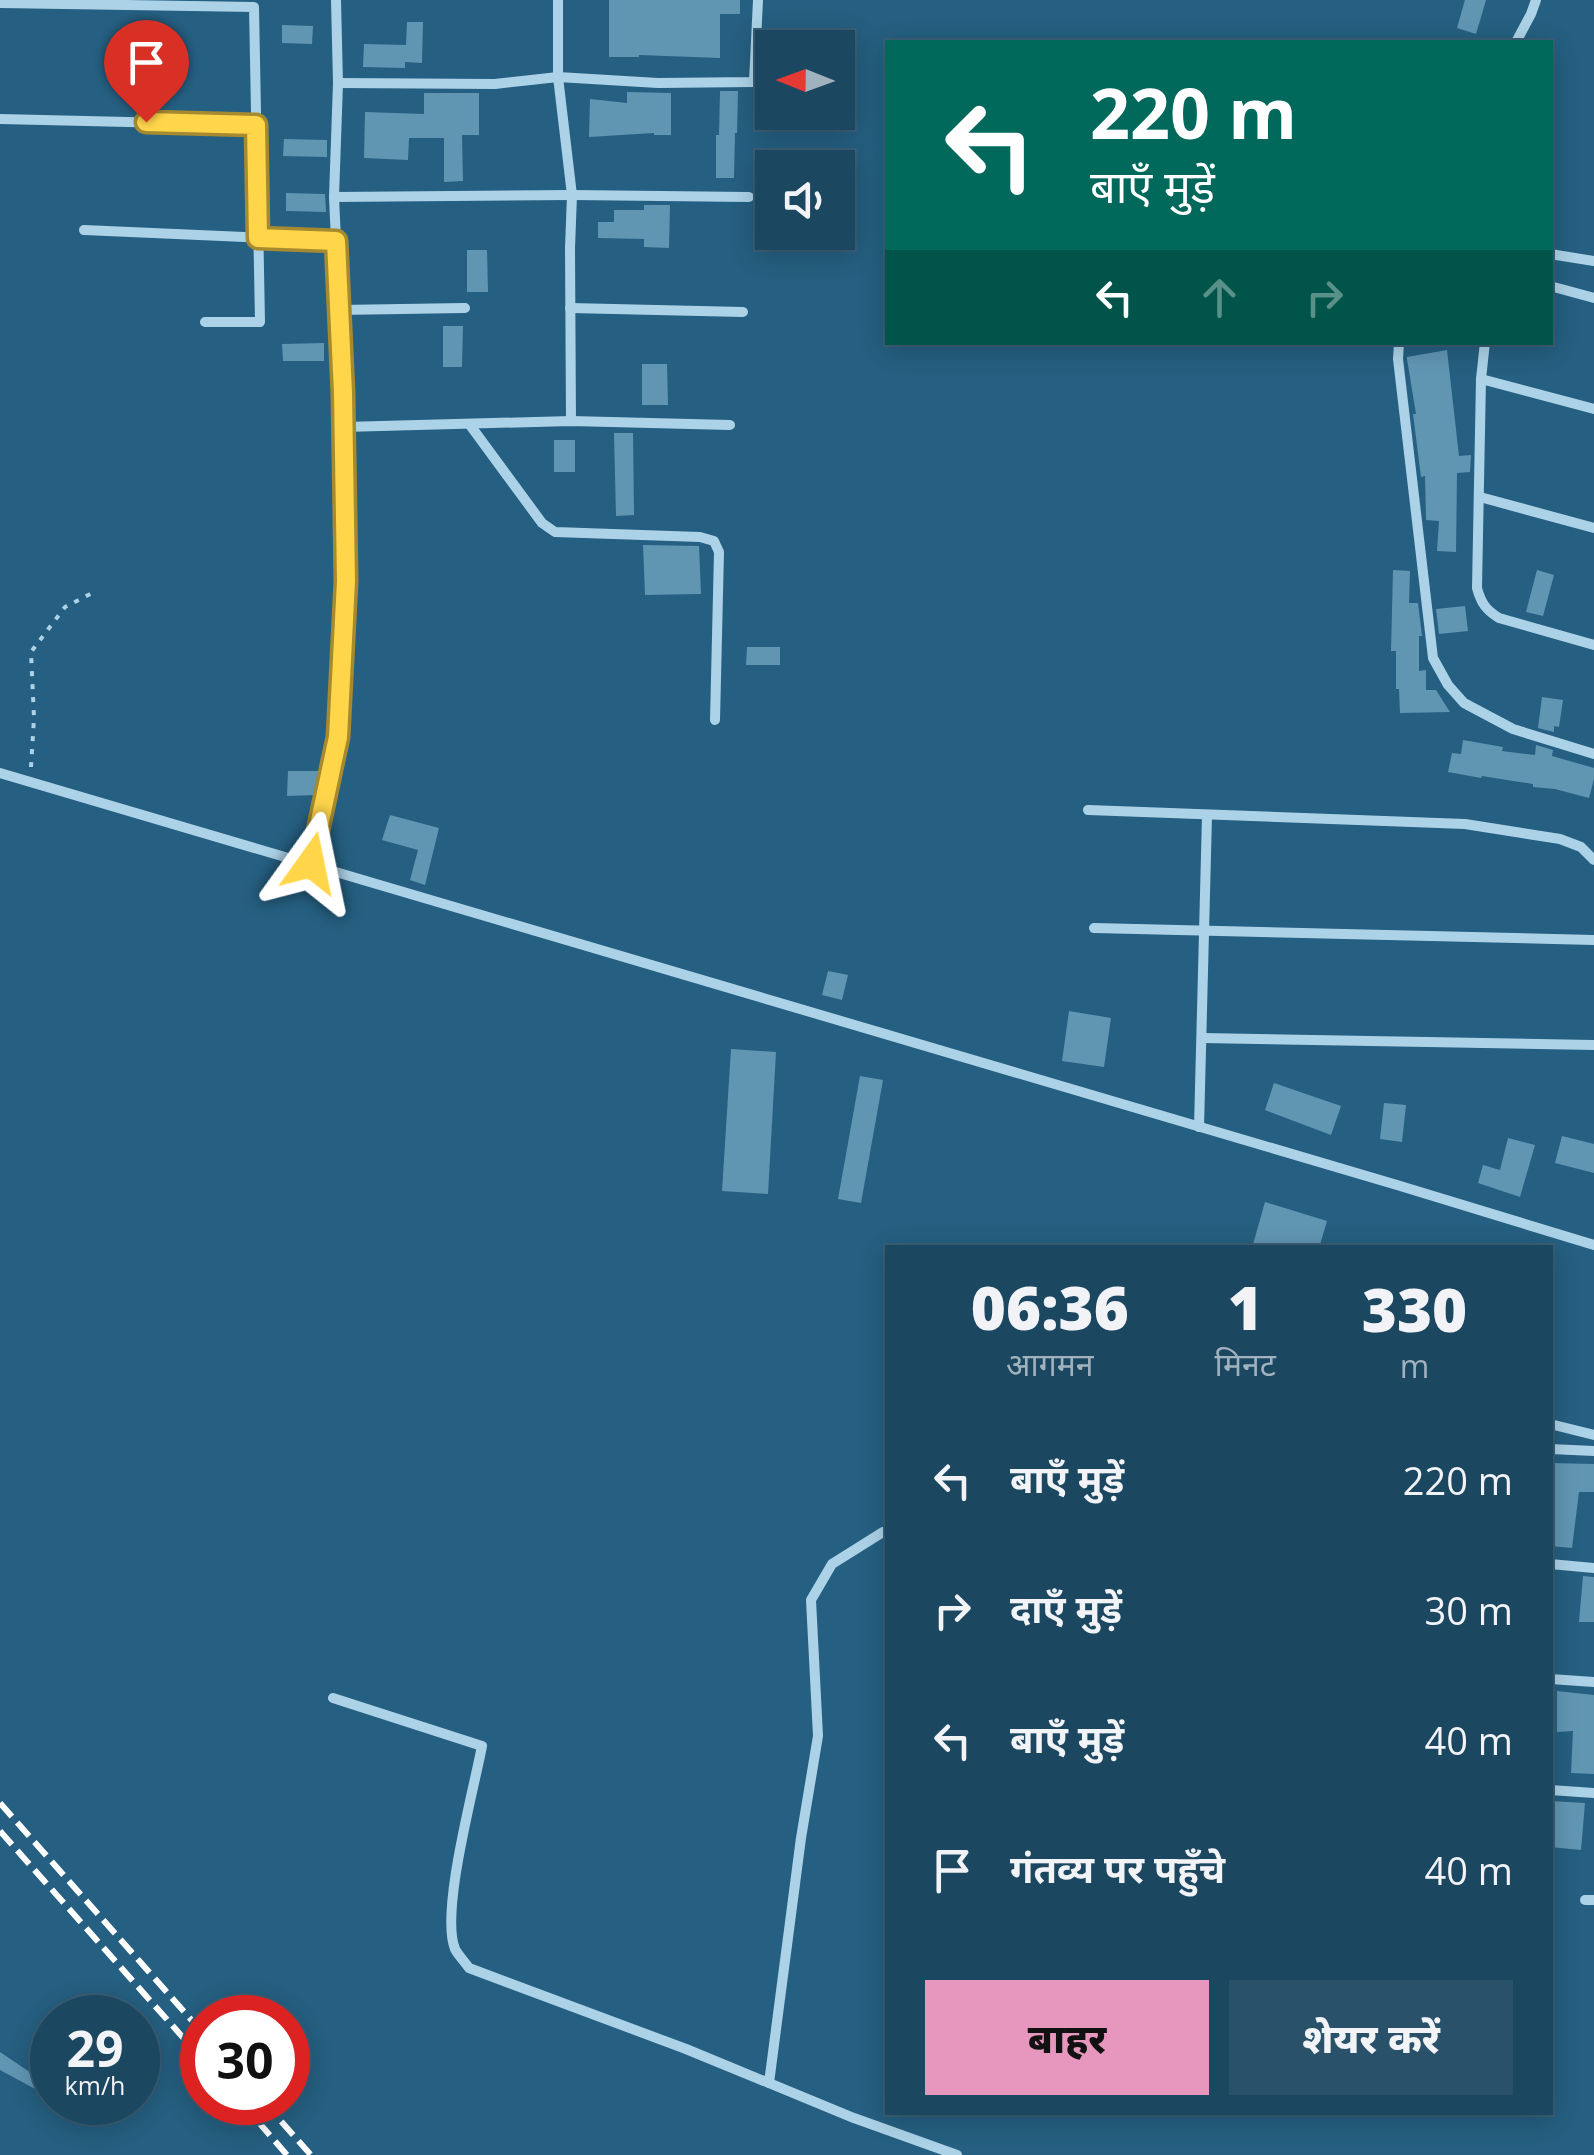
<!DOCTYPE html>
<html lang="hi">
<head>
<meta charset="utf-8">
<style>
  :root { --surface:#1c4761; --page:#29516a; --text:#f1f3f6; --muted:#a0b2bd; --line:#3a5f76; --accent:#e797bd }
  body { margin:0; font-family:"Open Sans","Noto Sans Devanagari",sans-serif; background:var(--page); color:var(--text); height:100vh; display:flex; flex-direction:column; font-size:38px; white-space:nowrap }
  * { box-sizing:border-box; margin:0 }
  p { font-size:32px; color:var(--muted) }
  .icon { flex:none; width:55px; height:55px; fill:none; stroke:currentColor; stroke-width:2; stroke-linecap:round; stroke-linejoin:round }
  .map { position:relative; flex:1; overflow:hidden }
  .sheet { position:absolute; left:885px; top:1245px; width:668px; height:870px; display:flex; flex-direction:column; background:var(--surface); border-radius:0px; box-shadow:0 5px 25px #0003,0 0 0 2px var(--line) }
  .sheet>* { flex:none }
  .top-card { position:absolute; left:885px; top:40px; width:668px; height:305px; border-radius:0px; box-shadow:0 5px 25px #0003,0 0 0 2px var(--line); background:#00695c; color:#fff; overflow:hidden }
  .needle { width:65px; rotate:271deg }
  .controls { position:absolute; left:755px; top:30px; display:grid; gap:20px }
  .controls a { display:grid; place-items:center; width:100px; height:100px; border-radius:0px; background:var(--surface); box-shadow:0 5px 25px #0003,0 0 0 2px var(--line); font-size:50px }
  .speed { position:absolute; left:30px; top:1995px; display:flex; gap:20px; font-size:50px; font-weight:700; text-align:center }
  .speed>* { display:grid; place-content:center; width:130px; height:130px; border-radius:50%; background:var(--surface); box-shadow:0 5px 25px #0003,0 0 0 2px var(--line); line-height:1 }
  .speed small { font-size:25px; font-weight:400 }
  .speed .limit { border:15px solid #d22; background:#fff; color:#111 }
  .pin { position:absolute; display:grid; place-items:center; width:85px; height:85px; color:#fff; margin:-102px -42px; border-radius:50% 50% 50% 0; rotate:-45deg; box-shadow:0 0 10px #0007 }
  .pin .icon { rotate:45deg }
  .me { position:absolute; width:110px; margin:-55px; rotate:12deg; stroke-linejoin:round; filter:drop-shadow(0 0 8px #0008) }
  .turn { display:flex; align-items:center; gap:35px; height:210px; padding:0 40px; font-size:45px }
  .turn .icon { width:130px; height:130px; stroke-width:2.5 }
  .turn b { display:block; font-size:70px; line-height:85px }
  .lanes { display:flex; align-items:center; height:95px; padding:0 40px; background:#0003; justify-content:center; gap:50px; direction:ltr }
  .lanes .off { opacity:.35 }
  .eta { display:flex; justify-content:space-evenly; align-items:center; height:170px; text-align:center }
  .eta b { font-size:60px; font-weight:800; line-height:70px }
  .cta { display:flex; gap:20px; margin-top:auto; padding:20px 40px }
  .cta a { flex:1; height:115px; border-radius:0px; background:var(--accent); color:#111; font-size:40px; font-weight:800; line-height:115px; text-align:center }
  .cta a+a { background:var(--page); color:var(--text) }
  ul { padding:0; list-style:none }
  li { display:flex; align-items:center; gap:30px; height:130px; padding:0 40px }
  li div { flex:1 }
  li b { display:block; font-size:38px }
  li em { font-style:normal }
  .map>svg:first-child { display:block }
  .building { fill:#6196b3 }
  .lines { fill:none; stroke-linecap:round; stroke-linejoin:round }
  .path { stroke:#acd2e7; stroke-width:4; stroke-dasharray:5 8; stroke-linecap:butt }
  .street { stroke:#acd2e7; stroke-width:10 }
  .rail { stroke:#fff; stroke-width:6; stroke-dasharray:18 8; stroke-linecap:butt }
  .route-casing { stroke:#a68a30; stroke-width:25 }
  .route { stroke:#ffd54a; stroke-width:18 }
</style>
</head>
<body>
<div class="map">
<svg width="1594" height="2155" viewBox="0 0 1594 2155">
  <rect width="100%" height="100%" fill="#255f81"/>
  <g class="building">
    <polygon points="609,0 740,0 740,14 720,14 720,58 639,55 639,57 609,57"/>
    <polygon points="1465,0 1486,0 1476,34 1457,28"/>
    <polygon points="407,22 423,22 422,63 405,62 405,68 363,67 364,44 406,45"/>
    <polygon points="282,25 313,26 312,44 282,43"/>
    <polygon points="720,91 738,91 737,133 735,133 734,178 716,178 716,135 719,135"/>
    <polygon points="627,92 671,93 671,135 654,135 654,133 589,137 590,99 627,103"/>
    <polygon points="424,93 479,93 479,135 462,135 463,181 444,182 444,138 409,138 408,160 364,158 365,112 424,114"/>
    <polygon points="284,139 327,140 327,157 283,156"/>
    <polygon points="286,193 325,194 326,212 286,211"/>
    <polygon points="644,205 670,205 669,248 644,247 644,239 598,238 598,222 614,222 614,210 644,210"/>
    <polygon points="467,250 487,250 488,292 467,292"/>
    <polygon points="443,326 463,326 462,367 443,367"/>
    <polygon points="324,343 324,361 283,361 282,344"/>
    <polygon points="1447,350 1459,456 1471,455 1470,472 1457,473 1456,552 1437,551 1439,521 1426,520 1425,476 1421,477 1413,414 1416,414 1407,359 1407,357"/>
    <polygon points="642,364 667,364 668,405 642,405"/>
    <polygon points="614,433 633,433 634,515 616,516"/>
    <rect x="554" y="440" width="21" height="32"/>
    <polygon points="643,545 699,546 701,594 645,595"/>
    <polygon points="1393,570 1410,571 1409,603 1418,603 1422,636 1419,636 1419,671 1426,670 1426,690 1436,690 1450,712 1400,713 1399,689 1396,689 1396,651 1391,651"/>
    <polygon points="1537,570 1554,575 1543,616 1526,612"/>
    <polygon points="1465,606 1468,631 1439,634 1436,609"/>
    <polygon points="747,647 780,647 780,665 746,665"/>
    <polygon points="1542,697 1563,700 1559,727 1554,726 1554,732 1538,728"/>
    <polygon points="1463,740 1503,747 1502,751 1535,755 1536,745 1553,750 1552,756 1594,768 1594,779 1589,798 1555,789 1533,787 1533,784 1482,776 1481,778 1448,772 1452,753 1461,754"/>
    <polygon points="288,771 319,771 317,795 287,796"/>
    <polygon points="390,815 439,828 425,885 410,880 418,850 382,840"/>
    <polygon points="828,971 848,975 842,1000 822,995"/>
    <polygon points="1069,1011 1111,1018 1104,1067 1062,1061"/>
    <polygon points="731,1049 776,1052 768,1194 722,1191"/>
    <polygon points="860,1076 883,1080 861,1203 838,1199"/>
    <polygon points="1274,1083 1341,1106 1331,1135 1265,1110"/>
    <polygon points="1384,1103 1406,1105 1402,1142 1380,1139"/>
    <polygon points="1562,1136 1594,1144 1594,1173 1555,1163"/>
    <polygon points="1508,1138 1535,1145 1520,1197 1478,1183 1483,1165 1500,1170"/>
    <polygon points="1265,1202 1327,1221 1319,1248 1252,1248"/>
    <polygon points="1550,1463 1594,1464 1594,1492 1579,1492 1572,1548 1550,1546"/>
    <polygon points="1583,1576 1594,1577 1594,1622 1579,1622"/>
    <polygon points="1557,1691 1594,1695 1594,1774 1571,1773 1573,1731 1557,1732"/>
    <polygon points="1550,1801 1585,1803 1581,1850 1550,1847"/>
    <polygon points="0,2052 43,2081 37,2090 0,2070"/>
  </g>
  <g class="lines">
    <polyline class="path" points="31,767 34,718 31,652 65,607 96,591"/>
    <g class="street">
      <polyline points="558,0 558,77 572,195 570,248 571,421"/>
      <polyline points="0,3 254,7 260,322 205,322"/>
      <polyline points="1516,42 1531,14 1536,0"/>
      <polyline points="338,83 495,84 558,77 658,83 754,82 758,0"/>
      <polyline points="0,119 256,125"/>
      <polyline points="334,197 572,195 749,197"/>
      <polyline points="84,230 336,241"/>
      <polyline points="1550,254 1594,261"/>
      <polyline points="1550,286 1594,298"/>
      <polyline points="570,308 743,312"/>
      <polyline points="339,310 465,308"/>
      <polyline points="1399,342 1398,359 1433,658 1448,685 1464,703 1513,729 1594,754"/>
      <path d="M 1485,342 L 1481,379 L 1477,588 C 1481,603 1486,610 1499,618 L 1594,645"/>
      <polyline points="1481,379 1594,409"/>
      <polyline points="470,425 542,523 555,532 700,537 714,541 719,552 715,720"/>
      <polyline points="344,427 571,421 730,425"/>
      <polyline points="1480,497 1594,528"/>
      <polyline points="0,773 1397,1185 1594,1245"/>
      <polyline points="1088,810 1465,824 1560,839 1581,847 1594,860"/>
      <polyline points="311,863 339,737 346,581 343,393 334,197 338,83 336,0"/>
      <polyline points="1094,928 1594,940"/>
      <polyline points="1202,1038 1594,1045"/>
      <polyline points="1199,1127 1207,816"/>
      <polyline points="1550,1424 1594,1435"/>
      <polyline points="1550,1449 1594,1451"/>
      <polyline points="1550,1564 1594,1568"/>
      <polyline points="1550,1679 1594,1682"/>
      <path d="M 333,1698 L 482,1746 C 474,1789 440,1912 455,1949 C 458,1955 465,1962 469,1968 L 686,2049 L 854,2118 L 957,2155"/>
      <polyline points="1550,1790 1594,1793"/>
      <polyline points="1585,1900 1594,1900"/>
      <polyline points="769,2083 801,1838 818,1736 811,1600 832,1564 883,1532"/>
    </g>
    <g class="rail">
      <polyline points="0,1803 202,2032"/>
      <polyline points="0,1831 202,2059"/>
      <polyline points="241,2102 287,2155"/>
      <polyline points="264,2102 311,2155"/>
    </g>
  </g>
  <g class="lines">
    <g class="route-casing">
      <polyline id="route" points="146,122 256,125 258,238 336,241 343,393 346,581 338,737 311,863"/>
    </g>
    <use href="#route" class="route"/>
  </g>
</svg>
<div class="controls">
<a><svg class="needle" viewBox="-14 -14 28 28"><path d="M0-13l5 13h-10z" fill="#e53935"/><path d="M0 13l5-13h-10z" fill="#a0b2bd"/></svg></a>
<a><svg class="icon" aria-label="sound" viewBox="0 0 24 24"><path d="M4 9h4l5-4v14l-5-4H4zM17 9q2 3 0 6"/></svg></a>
</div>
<div class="speed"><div>29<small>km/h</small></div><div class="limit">30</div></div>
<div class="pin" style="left:146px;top:122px;background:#d93025"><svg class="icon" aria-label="arrive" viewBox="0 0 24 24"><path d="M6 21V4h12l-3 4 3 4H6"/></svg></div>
<svg class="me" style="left:311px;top:863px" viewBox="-20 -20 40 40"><path d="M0-17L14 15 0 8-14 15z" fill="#ffd54a" stroke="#fff" stroke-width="4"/></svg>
<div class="top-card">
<div class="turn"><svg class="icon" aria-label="left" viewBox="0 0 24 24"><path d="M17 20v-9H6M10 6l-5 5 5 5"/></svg><div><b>220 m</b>बाएँ मुड़ें</div></div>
<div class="lanes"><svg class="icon" aria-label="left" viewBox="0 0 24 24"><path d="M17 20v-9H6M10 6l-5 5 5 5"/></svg><svg class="icon off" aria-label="ahead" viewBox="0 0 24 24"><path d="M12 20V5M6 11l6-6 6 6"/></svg><svg class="icon off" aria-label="right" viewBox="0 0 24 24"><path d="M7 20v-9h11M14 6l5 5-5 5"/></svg></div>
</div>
<section class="sheet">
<div class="eta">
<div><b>06:36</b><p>आगमन</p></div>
<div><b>1</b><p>मिनट</p></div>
<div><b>330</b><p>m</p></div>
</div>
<ul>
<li><svg class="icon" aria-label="left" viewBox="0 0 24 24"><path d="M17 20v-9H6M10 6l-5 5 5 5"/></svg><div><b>बाएँ मुड़ें</b></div><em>220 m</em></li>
<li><svg class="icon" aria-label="right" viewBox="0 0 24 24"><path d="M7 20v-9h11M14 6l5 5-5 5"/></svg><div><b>दाएँ मुड़ें</b></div><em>30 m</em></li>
<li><svg class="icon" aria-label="left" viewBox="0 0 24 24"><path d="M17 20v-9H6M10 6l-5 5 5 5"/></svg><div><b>बाएँ मुड़ें</b></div><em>40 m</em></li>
<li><svg class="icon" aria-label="arrive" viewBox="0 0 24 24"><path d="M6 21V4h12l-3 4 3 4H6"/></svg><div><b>गंतव्य पर पहुँचे</b></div><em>40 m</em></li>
</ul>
<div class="cta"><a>बाहर</a><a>शेयर करें</a></div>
</section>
</div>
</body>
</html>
